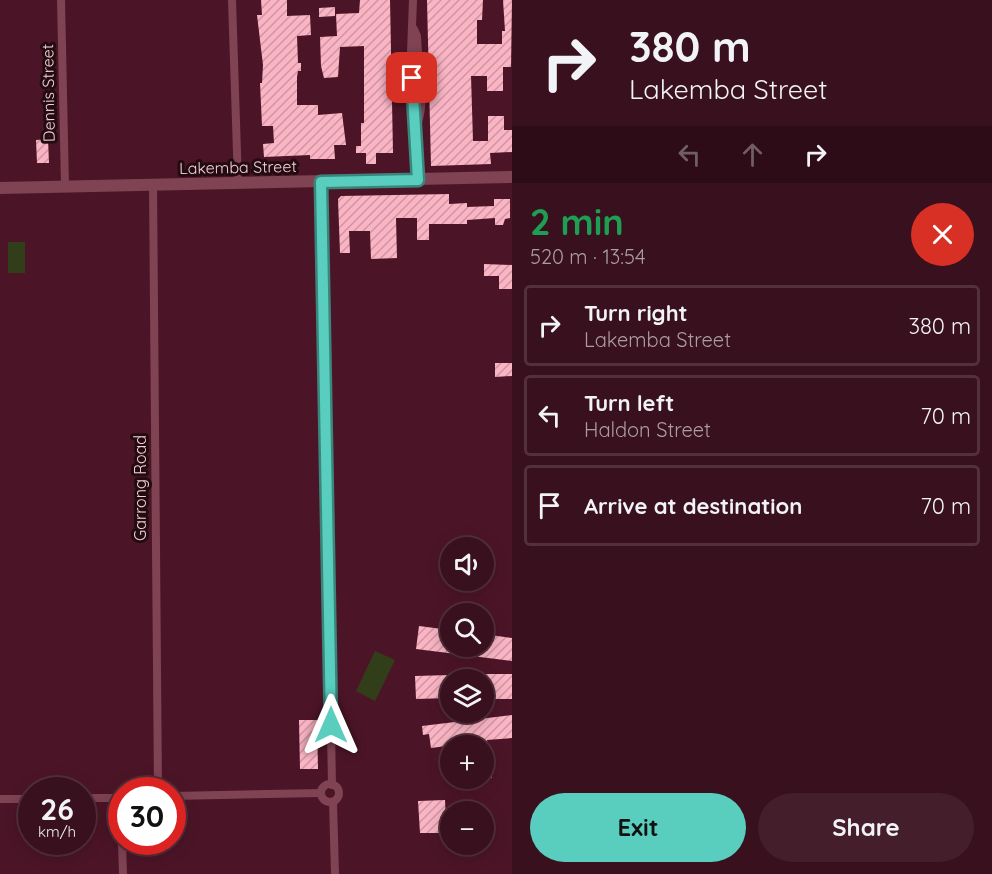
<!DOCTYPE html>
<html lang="en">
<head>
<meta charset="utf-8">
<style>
  :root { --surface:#39101d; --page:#441e2a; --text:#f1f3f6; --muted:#ab9da4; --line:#53303b; --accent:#59cebf }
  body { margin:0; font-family:Quicksand,sans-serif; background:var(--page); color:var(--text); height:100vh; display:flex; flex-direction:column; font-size:22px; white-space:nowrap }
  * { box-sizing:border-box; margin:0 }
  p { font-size:20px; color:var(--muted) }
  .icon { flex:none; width:33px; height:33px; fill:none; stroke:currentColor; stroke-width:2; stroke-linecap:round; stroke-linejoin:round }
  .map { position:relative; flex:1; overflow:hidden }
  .details { display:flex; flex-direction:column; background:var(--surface); width:480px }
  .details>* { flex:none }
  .top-card { background:#39101d; color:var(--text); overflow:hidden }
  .fabs { position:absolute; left:440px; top:537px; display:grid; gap:12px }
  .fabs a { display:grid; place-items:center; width:54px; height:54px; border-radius:50%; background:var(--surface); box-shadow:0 3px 15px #0003,0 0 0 2px var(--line); font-size:30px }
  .speed { position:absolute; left:18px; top:777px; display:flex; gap:12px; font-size:30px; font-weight:700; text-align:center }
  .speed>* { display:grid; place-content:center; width:78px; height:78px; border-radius:50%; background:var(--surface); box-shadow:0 3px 15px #0003,0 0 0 2px var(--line); line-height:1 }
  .speed small { font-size:15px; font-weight:400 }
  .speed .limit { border:9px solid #d22; background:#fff; color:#111 }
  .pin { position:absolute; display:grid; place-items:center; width:51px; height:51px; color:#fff; margin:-26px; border-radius:12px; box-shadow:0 3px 9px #0006 }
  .me { position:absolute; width:66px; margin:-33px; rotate:0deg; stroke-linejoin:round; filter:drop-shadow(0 0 4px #0008) }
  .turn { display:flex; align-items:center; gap:21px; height:126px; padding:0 18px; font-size:27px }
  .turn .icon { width:78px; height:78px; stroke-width:2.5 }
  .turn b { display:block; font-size:42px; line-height:51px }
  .lanes { display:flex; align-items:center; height:57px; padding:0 18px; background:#0003; justify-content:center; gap:30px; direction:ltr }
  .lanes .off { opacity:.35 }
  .round { display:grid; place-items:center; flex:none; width:63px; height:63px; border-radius:32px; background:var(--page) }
  .headline { display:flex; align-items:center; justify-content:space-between; height:102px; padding:0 18px }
  h1 { font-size:36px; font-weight:800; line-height:45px; color:#1e9e55 }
  .cta { display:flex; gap:12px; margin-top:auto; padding:12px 18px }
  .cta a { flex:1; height:69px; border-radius:36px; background:var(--accent); color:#111; font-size:24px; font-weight:800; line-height:69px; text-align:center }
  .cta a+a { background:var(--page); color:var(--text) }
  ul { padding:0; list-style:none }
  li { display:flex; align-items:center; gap:18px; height:81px; margin:0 12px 9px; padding:0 6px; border:3px solid var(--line); border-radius:6px }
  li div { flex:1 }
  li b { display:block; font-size:22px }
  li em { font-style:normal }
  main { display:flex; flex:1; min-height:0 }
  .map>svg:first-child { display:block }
  .green { fill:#323e19 }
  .building { fill:url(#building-hatch) }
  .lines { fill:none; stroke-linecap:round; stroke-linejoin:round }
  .minor { stroke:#7f4353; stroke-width:8 }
  .secondary { stroke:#7f4353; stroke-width:12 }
  .route-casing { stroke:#3a867c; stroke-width:15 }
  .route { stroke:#59cebf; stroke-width:10 }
  .labels { text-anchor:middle; stroke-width:6; stroke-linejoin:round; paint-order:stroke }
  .street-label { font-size:16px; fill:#f4cfd7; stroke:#230b12 }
</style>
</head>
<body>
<main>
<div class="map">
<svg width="512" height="874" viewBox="0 0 512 874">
  <defs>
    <pattern id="building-hatch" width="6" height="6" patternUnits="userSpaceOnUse" patternTransform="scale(1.5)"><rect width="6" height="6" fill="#fab4c4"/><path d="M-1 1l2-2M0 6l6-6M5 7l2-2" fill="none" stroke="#ce96a3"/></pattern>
  </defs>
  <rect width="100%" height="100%" fill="#4c1527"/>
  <g class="green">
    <rect x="8" y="242" width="17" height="31"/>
    <polygon points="375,651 395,660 375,701 356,691"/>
  </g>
  <g class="building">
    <polygon points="261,0 287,0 287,16 310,15 311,35 297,36 298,63 301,63 301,71 298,71 297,77 297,105 318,105 318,115 342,113 346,145 334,145 335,159 310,159 310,155 264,157 263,144 274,143 273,126 262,126 260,83 262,83 263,65 257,15 262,15"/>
    <polygon points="360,0 390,0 393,153 376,153 376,164 366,164 366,153 356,153 356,146 361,146 361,123 364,123 364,46 340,47 338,77 324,78 321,66 320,37 337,36 336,14 359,13"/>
    <polygon points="427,0 483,0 482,20 477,20 477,44 502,44 502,31 505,31 503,0 512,0 511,67 503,67 503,91 487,91 487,76 471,76 473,141 488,141 488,116 504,116 504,130 512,130 512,152 490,153 491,164 431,166"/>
    <polygon points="335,7 335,16 319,17 319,8"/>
    <polygon points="48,139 49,163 37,163 36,140"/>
    <polygon points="449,194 449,204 467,203 467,207 494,206 494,199 510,199 510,218 505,219 503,225 495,225 495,218 467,220 467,224 429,224 429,240 417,240 417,218 396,218 397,258 371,259 370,231 349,231 350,253 340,253 338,199 341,196"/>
    <polygon points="484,264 512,265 512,289 499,289 499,276 484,276"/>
    <polygon points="495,363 512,363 512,376 495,377"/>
    <polygon points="419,626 450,630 450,646 483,646 483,634 512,638 512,661 416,649"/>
    <rect x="483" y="674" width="29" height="25"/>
    <polygon points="450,675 450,698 416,699 415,676"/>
    <polygon points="512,715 512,738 487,740 488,746 470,746 470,743 431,748 429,734 423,735 422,726"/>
    <polygon points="299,720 317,720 318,769 300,769"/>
    <polygon points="483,748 488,748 492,778 483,776"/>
    <polygon points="445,800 446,820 450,820 450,833 420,833 418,801"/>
  </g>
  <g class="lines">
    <g class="minor">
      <polyline points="61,0 65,186"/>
      <polyline points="232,0 238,183"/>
      <polyline points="413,0 411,52 415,59"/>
      <polyline points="414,29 417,36 418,53 412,78 418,180"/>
      <path d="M 415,71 C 425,84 422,111 417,126"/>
      <polyline points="321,182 332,785"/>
      <polyline points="153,185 158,790"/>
      <circle cx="330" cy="793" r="9"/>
      <polyline points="172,796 321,793"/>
      <polyline points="82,798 121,798 122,805"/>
      <polyline points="0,799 32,799"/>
      <polyline points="333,802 335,874"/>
      <polyline points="122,842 123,874"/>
    </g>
    <polyline class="secondary" points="0,188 512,177"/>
  </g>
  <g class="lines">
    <g class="route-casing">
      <polyline id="route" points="331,725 321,182 418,180 412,78"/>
    </g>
    <use href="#route" class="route"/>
  </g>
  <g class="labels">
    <g class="street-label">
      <text transform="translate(48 93) rotate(-91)" y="6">Dennis Street</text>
      <text transform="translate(238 167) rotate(-1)" y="6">Lakemba Street</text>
      <text transform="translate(140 488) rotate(-90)" y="6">Garrong Road</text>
    </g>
  </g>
</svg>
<div class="fabs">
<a><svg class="icon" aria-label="sound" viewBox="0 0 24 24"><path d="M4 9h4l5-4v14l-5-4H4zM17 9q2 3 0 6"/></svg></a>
<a><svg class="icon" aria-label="search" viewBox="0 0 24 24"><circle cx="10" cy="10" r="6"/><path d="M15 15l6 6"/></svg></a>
<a><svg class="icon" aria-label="layers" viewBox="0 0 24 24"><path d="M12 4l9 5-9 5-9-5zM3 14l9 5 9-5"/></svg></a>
<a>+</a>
<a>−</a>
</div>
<div class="speed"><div>26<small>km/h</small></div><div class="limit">30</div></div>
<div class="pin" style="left:412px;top:78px;background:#d93025"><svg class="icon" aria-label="arrive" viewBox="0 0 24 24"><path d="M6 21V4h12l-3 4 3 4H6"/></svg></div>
<svg class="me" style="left:331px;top:725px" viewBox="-20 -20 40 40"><path d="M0-17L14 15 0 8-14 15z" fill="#59cebf" stroke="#fff" stroke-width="4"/></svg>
</div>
<section class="details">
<div class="top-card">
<div class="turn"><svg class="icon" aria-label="right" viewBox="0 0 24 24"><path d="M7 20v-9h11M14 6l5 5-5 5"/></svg><div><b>380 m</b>Lakemba Street</div></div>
<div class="lanes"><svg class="icon off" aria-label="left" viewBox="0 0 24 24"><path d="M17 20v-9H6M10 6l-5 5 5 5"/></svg><svg class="icon off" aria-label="ahead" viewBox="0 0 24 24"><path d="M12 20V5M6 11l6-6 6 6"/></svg><svg class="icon" aria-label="right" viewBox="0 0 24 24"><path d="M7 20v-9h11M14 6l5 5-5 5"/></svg></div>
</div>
<div class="headline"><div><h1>2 min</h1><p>520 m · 13:54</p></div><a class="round" style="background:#d93025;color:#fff"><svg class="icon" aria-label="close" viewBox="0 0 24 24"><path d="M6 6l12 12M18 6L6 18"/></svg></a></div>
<ul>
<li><svg class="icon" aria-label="right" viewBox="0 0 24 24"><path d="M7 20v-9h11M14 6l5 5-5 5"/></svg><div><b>Turn right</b><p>Lakemba Street</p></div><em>380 m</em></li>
<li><svg class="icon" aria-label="left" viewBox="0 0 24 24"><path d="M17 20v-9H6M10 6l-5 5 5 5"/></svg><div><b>Turn left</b><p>Haldon Street</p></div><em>70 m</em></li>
<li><svg class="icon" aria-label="arrive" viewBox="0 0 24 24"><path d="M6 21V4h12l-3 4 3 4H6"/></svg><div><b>Arrive at destination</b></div><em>70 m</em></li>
</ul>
<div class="cta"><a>Exit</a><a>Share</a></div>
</section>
</main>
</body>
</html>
